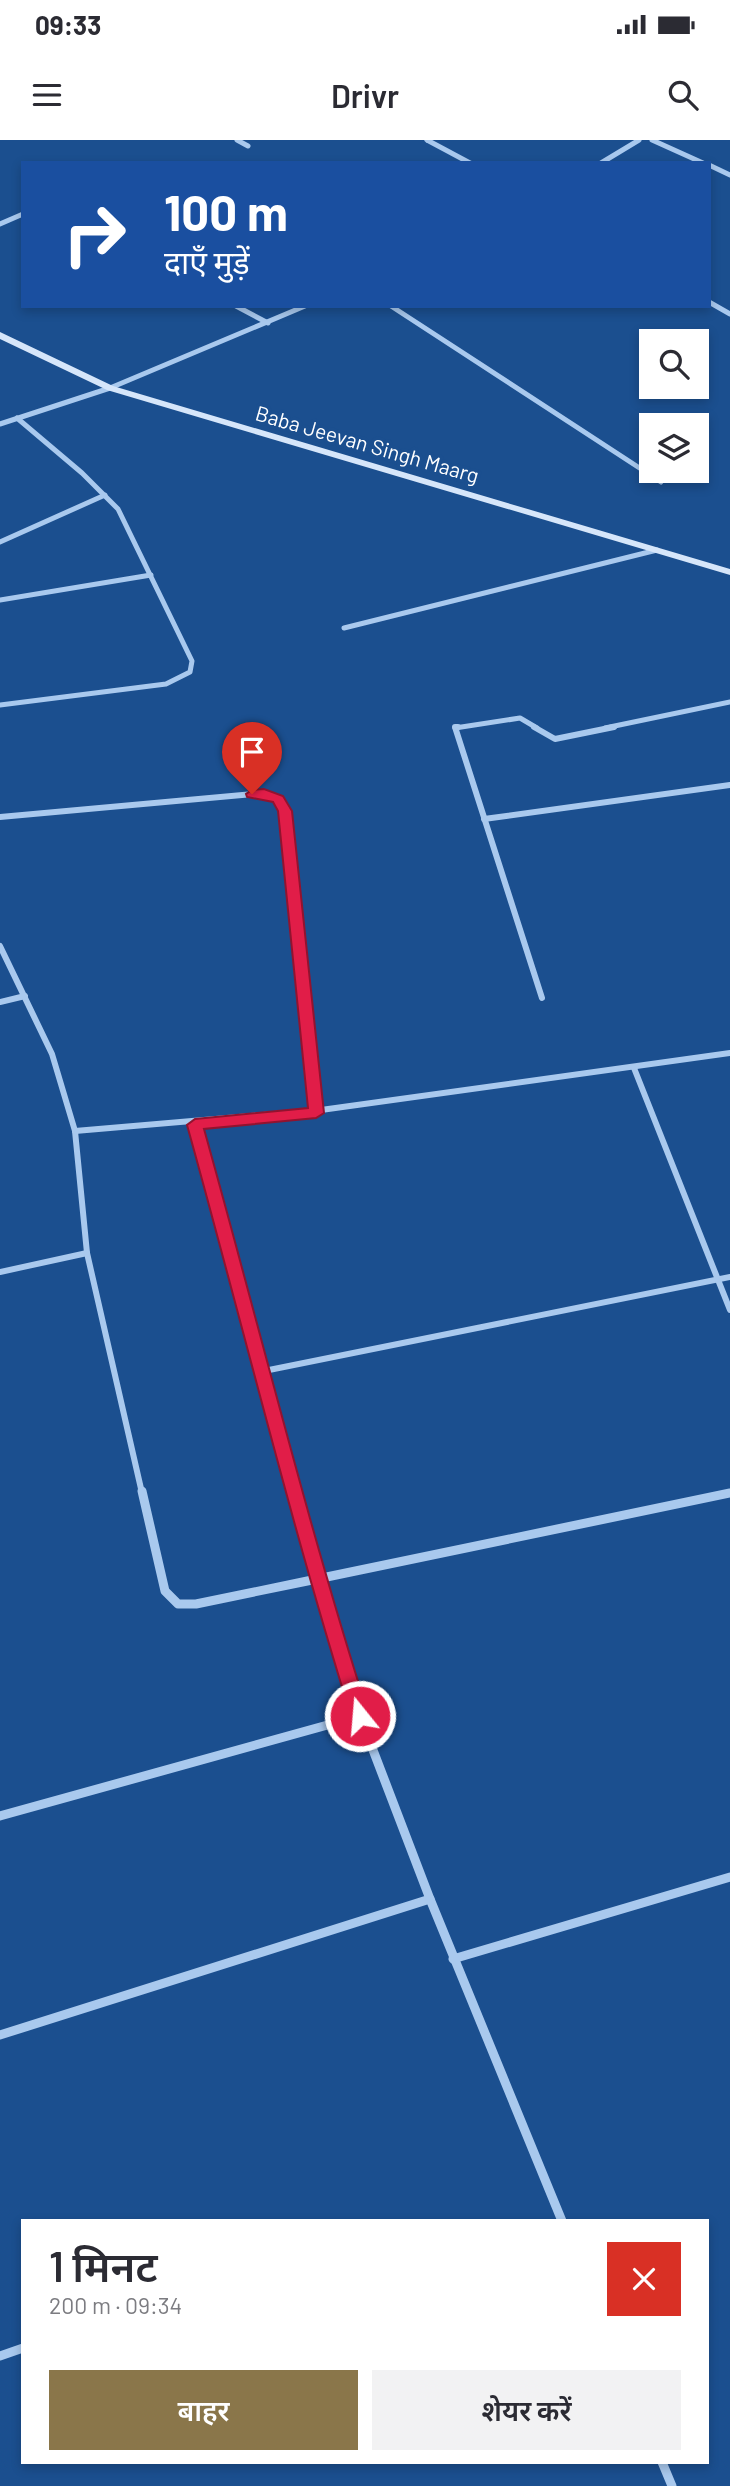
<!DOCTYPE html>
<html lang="hi">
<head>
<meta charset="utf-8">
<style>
  :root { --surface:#fff; --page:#f2f2f3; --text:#2b2b33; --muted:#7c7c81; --accent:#8a764a }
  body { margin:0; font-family:Barlow,"Noto Sans Devanagari",sans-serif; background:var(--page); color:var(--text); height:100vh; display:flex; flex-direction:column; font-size:26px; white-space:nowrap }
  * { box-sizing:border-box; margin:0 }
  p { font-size:23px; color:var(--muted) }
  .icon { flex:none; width:38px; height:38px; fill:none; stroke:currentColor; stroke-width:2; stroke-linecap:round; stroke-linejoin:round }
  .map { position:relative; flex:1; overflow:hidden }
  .drawer { position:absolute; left:21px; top:2079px; width:688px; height:245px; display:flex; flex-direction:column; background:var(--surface); border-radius:0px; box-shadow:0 4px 10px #0003 }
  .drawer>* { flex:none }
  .hud { position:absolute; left:21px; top:21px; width:690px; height:147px; border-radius:0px; box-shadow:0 4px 10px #0003; background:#1a4fa0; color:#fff; overflow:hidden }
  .buttons { position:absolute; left:639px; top:189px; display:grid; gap:14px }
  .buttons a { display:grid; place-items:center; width:70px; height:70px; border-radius:0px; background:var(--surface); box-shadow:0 4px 10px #0003; font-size:35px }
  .pin { position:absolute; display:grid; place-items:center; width:60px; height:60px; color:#fff; margin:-72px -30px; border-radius:50% 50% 50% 0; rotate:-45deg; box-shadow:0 0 7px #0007 }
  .pin .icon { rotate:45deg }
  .me { position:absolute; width:77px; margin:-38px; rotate:343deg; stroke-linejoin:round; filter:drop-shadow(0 0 5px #0008) }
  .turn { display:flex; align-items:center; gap:24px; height:147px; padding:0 28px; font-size:32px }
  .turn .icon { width:91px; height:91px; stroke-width:2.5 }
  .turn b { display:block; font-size:49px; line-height:60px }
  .round { display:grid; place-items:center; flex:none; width:74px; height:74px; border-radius:0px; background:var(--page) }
  .head { display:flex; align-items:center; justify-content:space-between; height:119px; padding:0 28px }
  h1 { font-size:42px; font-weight:600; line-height:52px }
  .button { display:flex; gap:14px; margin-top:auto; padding:14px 28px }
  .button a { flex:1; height:80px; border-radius:0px; background:var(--accent); color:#fff; font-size:28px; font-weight:600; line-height:80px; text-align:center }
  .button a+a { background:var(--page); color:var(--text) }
  .status { display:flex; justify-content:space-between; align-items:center; height:49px; padding:0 35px; background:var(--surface); direction:ltr }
  .status svg { height:19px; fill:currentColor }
  header { display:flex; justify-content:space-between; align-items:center; height:91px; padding:0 28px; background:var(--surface); font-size:32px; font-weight:600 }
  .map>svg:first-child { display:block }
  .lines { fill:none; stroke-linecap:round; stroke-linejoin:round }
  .street-far2 { stroke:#a9c9ee; stroke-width:5 }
  .street-far1 { stroke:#a9c9ee; stroke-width:6 }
  .street { stroke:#a9c9ee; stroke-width:9 }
  .secondary { fill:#d6e6fa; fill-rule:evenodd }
  .route { fill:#e11d48; stroke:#92132f; stroke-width:2 }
  .labels { text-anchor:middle; stroke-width:7; stroke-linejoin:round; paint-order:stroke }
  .far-street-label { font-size:21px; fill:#fff; stroke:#1b4f8f }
</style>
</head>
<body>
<div class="status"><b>09:33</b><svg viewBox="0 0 49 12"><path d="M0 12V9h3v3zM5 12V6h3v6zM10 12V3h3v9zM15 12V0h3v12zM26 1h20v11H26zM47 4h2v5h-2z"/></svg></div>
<header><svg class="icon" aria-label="menu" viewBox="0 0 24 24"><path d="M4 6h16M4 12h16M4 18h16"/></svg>Drivr<svg class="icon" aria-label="search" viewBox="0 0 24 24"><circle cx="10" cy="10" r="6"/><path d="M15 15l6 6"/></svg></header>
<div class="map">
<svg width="730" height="2346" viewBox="0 0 730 2346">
  <rect width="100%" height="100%" fill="#1b4f8f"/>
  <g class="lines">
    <g class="street-far2">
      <polyline points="237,0 248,6"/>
      <polyline points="427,0 470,23"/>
      <polyline points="652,0 703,23"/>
      <polyline points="601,23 639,0"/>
      <polyline points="709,25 730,35"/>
      <polyline points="0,84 23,74"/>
      <polyline points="709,162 730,174"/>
      <polyline points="236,166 268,183"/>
      <polyline points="391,166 661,342"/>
      <polyline points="0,284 110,248 305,166"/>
      <polyline points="0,402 105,355"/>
      <polyline points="0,460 151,435"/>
      <polyline points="344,488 657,410"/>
      <polyline points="0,565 166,544 190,532 192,521 118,369 82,333 17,278"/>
      <polyline points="455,588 520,578 537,588"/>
      <polyline points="605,588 730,562"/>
    </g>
    <g class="street-far1">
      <polyline points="458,587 455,587 542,858"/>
      <polyline points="534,587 555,599 614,587"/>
      <polyline points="0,677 264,653 278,659 285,671 316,973"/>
      <polyline points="484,679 730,645"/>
      <polyline points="0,806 52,914 75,991 87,1113 142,1353"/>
      <polyline points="0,862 25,856"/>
      <polyline points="634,928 730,1170"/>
      <polyline points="195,985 295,1353"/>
      <polyline points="75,991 321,970 730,913"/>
      <polyline points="0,1132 87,1113"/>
      <polyline points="264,1231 730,1137"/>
    </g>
    <g class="street">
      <polyline points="142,1351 165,1451 178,1464 196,1464 317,1439 295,1351"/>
      <polyline points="0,1676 360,1576"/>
      <polyline points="453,1819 730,1737"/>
      <polyline points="0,1895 430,1759"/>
      <polyline points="562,2081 430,1759 360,1576 317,1439 730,1353"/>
      <polyline points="0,2216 23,2208"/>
      <polyline points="662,2322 672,2346"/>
    </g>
    <polygon class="secondary" points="0,192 113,246 730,429 730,435 107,250 0,199"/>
  </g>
  <path class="route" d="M 252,650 L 264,649 L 283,656 L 292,671 L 324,973 L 316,978 L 204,989 C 259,1185 307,1383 369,1576 L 360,1584 L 351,1576 C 290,1381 242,1182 187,985 L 195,979 L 308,968 L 278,671 L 273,662 L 247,657 L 246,654 Z"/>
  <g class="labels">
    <g class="far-street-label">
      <text transform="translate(367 305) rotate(16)" y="7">Baba Jeevan Singh Maarg</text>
    </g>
  </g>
</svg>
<div class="buttons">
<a><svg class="icon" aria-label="search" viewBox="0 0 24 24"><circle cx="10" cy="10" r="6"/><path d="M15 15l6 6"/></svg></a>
<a><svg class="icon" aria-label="layers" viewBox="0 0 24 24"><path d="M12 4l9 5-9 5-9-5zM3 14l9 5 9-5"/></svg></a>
</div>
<div class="pin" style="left:252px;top:654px;background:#d93025"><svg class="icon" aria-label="arrive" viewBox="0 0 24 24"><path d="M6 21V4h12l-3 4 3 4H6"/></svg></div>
<svg class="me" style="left:360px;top:1576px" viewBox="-20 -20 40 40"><circle r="17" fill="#e11d48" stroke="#fff" stroke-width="3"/><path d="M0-11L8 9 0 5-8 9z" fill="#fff"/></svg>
<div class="hud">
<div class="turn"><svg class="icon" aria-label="right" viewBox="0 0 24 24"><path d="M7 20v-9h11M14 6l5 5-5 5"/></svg><div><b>100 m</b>दाएँ मुड़ें</div></div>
</div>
<section class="drawer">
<div class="head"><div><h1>1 मिनट</h1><p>200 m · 09:34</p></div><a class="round" style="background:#d93025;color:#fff"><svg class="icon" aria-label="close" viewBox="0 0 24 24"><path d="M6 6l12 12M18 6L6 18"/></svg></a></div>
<div class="button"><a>बाहर</a><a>शेयर करें</a></div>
</section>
</div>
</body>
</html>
